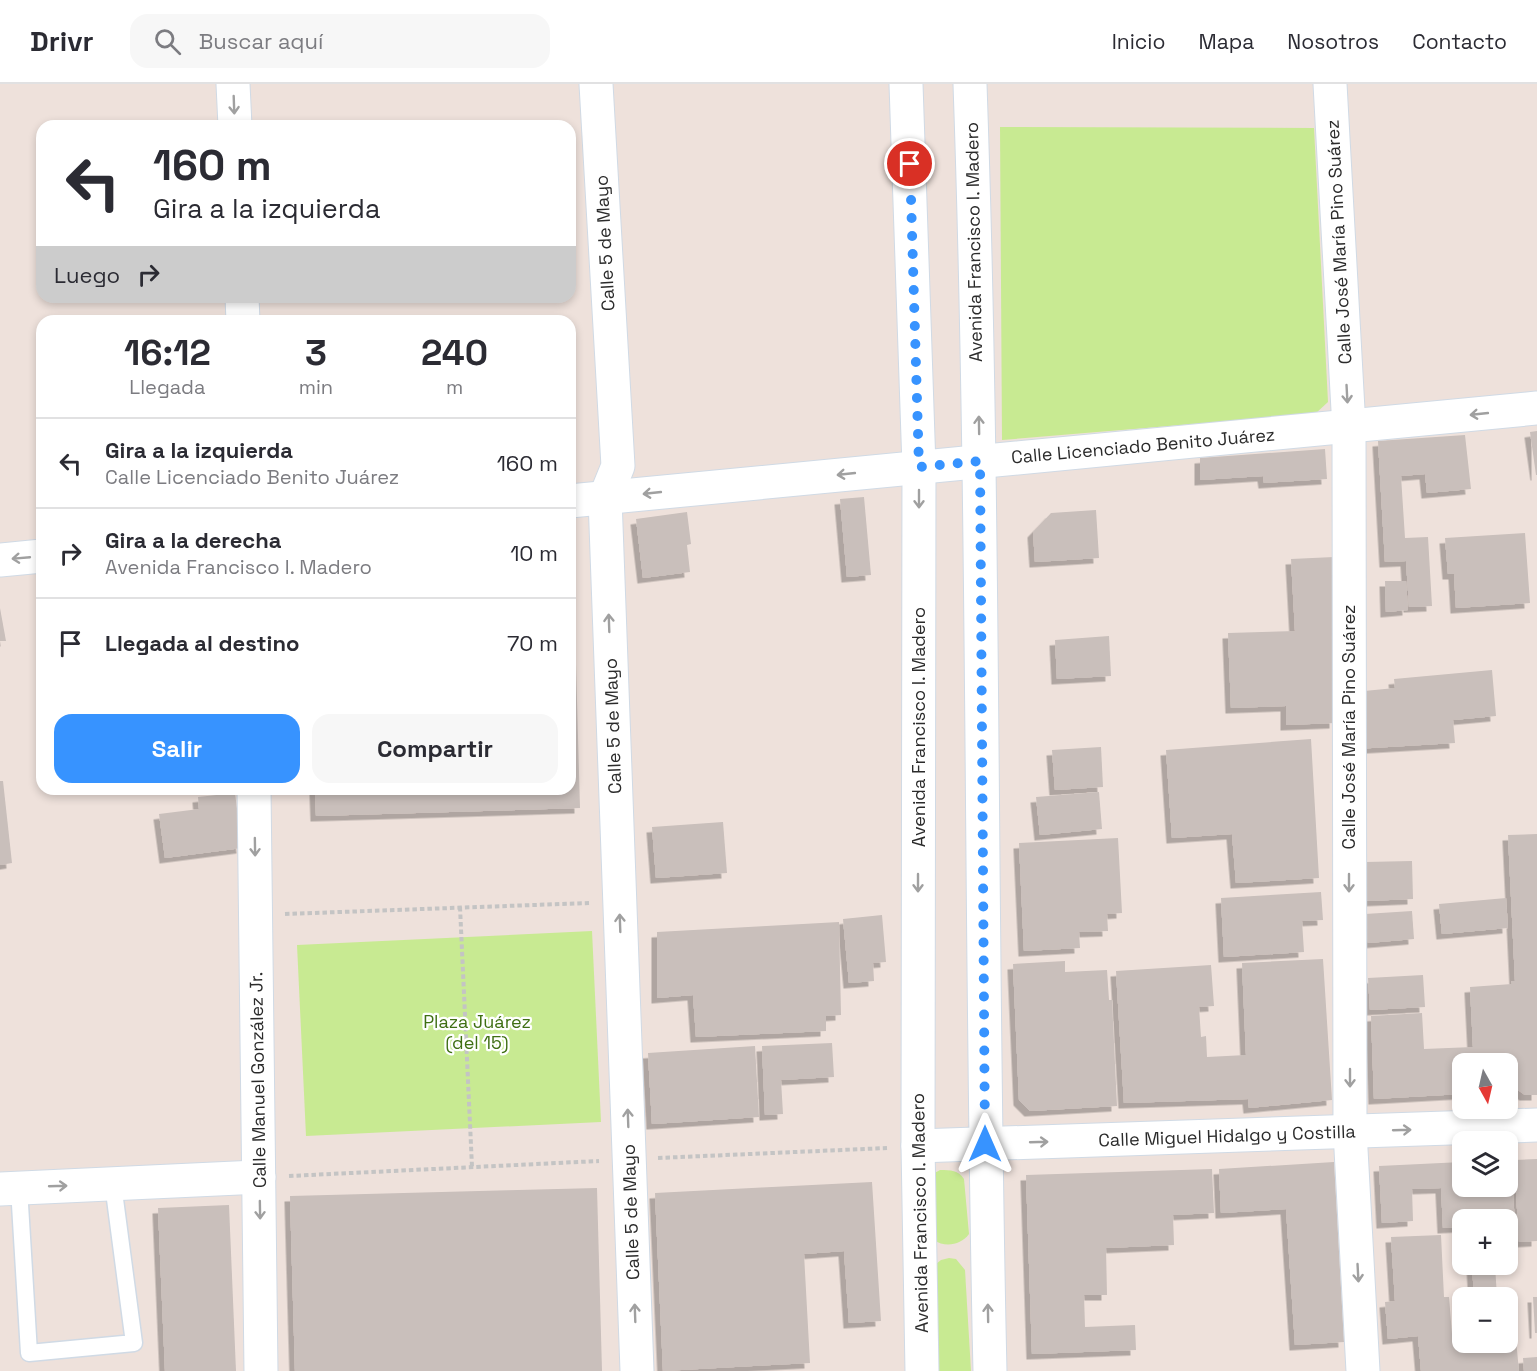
<!DOCTYPE html>
<html lang="es">
<head>
<meta charset="utf-8">
<style>
  :root { --surface:#fff; --page:#f7f7f7; --text:#2b2b33; --muted:#7c7c81; --line:#e1e1e2; --accent:#3793ff }
  body { margin:0; font-family:"Space Grotesk",sans-serif; background:var(--page); color:var(--text); height:100vh; display:flex; flex-direction:column; font-size:22px; white-space:nowrap }
  * { box-sizing:border-box; margin:0 }
  p { font-size:20px; color:var(--muted) }
  .icon { flex:none; width:33px; height:33px; fill:none; stroke:currentColor; stroke-width:2; stroke-linecap:round; stroke-linejoin:round }
  .map { position:relative; flex:1; overflow:hidden }
  .panel { position:absolute; left:36px; top:231px; width:540px; height:480px; display:flex; flex-direction:column; background:var(--surface); border-radius:18px; box-shadow:0 3px 9px #0003 }
  .panel>* { flex:none }
  .guide { position:absolute; left:36px; top:36px; width:540px; height:183px; border-radius:18px; box-shadow:0 3px 9px #0003; background:#fff; color:var(--text); overflow:hidden }
  .needle { width:39px; rotate:172deg }
  .tools { position:absolute; left:1452px; top:969px; display:grid; gap:12px }
  .tools a { display:grid; place-items:center; width:66px; height:66px; border-radius:12px; background:var(--surface); box-shadow:0 3px 9px #0003; font-size:30px }
  .pin { position:absolute; display:grid; place-items:center; width:51px; height:51px; color:#fff; margin:-26px; border:3px solid #fff; border-radius:50%; box-shadow:0 2px 6px #0007 }
  .me { position:absolute; width:66px; margin:-33px; rotate:0deg; stroke-linejoin:round; filter:drop-shadow(0 0 4px #0008) }
  .turn { display:flex; align-items:center; gap:21px; height:126px; padding:0 18px; font-size:27px }
  .turn .icon { width:78px; height:78px; stroke-width:2.5 }
  .turn b { display:block; font-size:42px; line-height:51px }
  .then { display:flex; align-items:center; height:57px; padding:0 18px; background:#0003; gap:12px; font-size:22px }
  .eta { display:flex; justify-content:space-evenly; align-items:center; height:102px; text-align:center }
  .eta b { font-size:36px; font-weight:700; line-height:42px }
  .cta { display:flex; gap:12px; margin-top:auto; padding:12px 18px }
  .cta a { flex:1; height:69px; border-radius:18px; background:var(--accent); color:#fff; font-size:24px; font-weight:700; line-height:69px; text-align:center }
  .cta a+a { background:var(--page); color:var(--text) }
  ul { padding:0; list-style:none }
  li { display:flex; align-items:center; gap:18px; height:90px; padding:0 18px; border-top:2px solid var(--line) }
  li div { flex:1 }
  li b { display:block; font-size:22px }
  li em { font-style:normal }
  header { display:flex; align-items:center; gap:36px; box-sizing:border-box; height:84px; padding:0 30px; background:var(--surface); border-bottom:2px solid var(--line) }
  header strong { font-size:28px }
  nav { display:flex; gap:33px; margin-inline-start:auto; font-size:21px }
  .search { width:420px; height:54px; background:var(--page); display:flex; align-items:center; gap:15px; box-sizing:border-box; padding:0 21px; border-radius:18px; color:var(--muted); font-size:22px }
  .map>svg:first-child { display:block }
  .green { fill:#c8ea92 }
  .building { fill:#c9bfbb; filter:url(#shadow) }
  .lines { fill:none; stroke-linecap:round; stroke-linejoin:round }
  .service-casing { stroke:#d0dae5; stroke-width:19 }
  .minor-casing { stroke:#d0dae5; stroke-width:35 }
  .tertiary-casing { stroke:#d0dae5; stroke-width:35 }
  .secondary-casing { stroke:#d0dae5; stroke-width:35 }
  .path { stroke:#c4c4c4; stroke-width:4; stroke-dasharray:4.5 3; stroke-linecap:butt }
  .service { stroke:#fff; stroke-width:16 }
  .minor { stroke:#fff; stroke-width:33 }
  .tertiary { stroke:#fff; stroke-width:33 }
  .secondary { stroke:#fff; stroke-width:33 }
  .oneway { stroke:#a0a0a0 }
  .route { stroke:#3793ff; stroke-width:10; stroke-dasharray:0 18 }
  .labels { text-anchor:middle; stroke-width:4.5; stroke-linejoin:round; paint-order:stroke }
  .street-label { font-size:18px; fill:#2b2b2b; stroke:#fff }
  .park-label { font-size:18px; fill:#3f6f13; stroke:#fff }
</style>
</head>
<body>
<header>
<strong>Drivr</strong>
<div class="search"><svg class="icon" aria-label="search" viewBox="0 0 24 24"><circle cx="10" cy="10" r="6"/><path d="M15 15l6 6"/></svg>Buscar aquí</div>
<nav><a>Inicio</a><a>Mapa</a><a>Nosotros</a><a>Contacto</a></nav>
</header>
<div class="map">
<svg width="1537" height="1287" viewBox="0 0 1537 1287">
  <defs>
    <filter id="shadow"><feDropShadow dx="-5.5" dy="5.5" stdDeviation="0" flood-color="#0004"/></filter>
  </defs>
  <rect width="100%" height="100%" fill="#eee1db"/>
  <g class="green">
    <polygon points="1000,43 1314,44 1328,318 1315,330 1002,356"/>
    <polygon points="592,847 601,1038 306,1052 297,861"/>
    <path d="M 940,1086 C 951,1086 958,1086 964,1095 L 969,1150 C 961,1161 945,1164 934,1156 L 931,1091 Z"/>
    <polygon points="949,1174 956,1175 965,1186 971,1287 937,1287 936,1180 941,1176"/>
  </g>
  <g class="building">
    <polygon points="1537,347 1537,391 1536,391 1530,348"/>
    <polygon points="1465,351 1471,405 1427,409 1425,390 1401,392 1405,454 1428,453 1432,522 1409,523 1406,477 1385,478 1378,357"/>
    <polygon points="1325,365 1327,395 1264,399 1263,392 1200,396 1200,374"/>
    <polygon points="864,413 871,491 847,493 840,415"/>
    <polygon points="1096,426 1099,474 1035,478 1033,448 1051,429"/>
    <polygon points="687,428 691,460 687,461 690,488 643,494 636,435"/>
    <polygon points="1525,449 1530,519 1456,524 1454,490 1448,490 1445,454"/>
    <polygon points="1334,473 1335,639 1286,641 1286,622 1231,624 1228,549 1295,547 1291,475"/>
    <polygon points="1385,497 1406,497 1408,526 1386,528"/>
    <polygon points="570,508 574,508 580,724 316,732 315,705 570,705"/>
    <polygon points="0,524 6,557 0,557"/>
    <polygon points="1109,552 1111,592 1057,595 1055,556"/>
    <polygon points="1492,586 1496,632 1453,636 1455,659 1355,665 1354,608 1395,604 1394,595"/>
    <polygon points="1311,655 1319,794 1236,799 1232,750 1172,754 1166,666"/>
    <polygon points="1101,663 1103,703 1055,706 1052,666"/>
    <polygon points="0,697 3,697 12,779 0,781"/>
    <polygon points="1099,708 1102,745 1040,751 1036,713"/>
    <polygon points="235,709 242,764 165,774 159,730 199,725 198,713"/>
    <polygon points="723,738 727,789 656,794 652,743"/>
    <polygon points="1537,750 1537,1011 1525,1011 1518,1006 1508,1007 1508,980 1462,980 1462,1010 1374,1015 1371,932 1422,929 1424,965 1473,963 1470,903 1512,900 1511,897 1515,897 1508,751"/>
    <polygon points="1118,754 1122,829 1107,830 1108,847 1079,848 1080,864 1024,867 1019,759"/>
    <polygon points="1412,777 1413,815 1366,817 1365,778"/>
    <polygon points="1321,808 1323,836 1302,837 1304,868 1224,873 1221,814"/>
    <polygon points="1506,814 1508,844 1442,850 1439,820"/>
    <polygon points="1412,827 1414,855 1368,859 1365,830"/>
    <polygon points="882,831 886,878 873,879 874,897 849,899 843,835"/>
    <polygon points="839,838 841,931 826,932 826,947 696,953 693,911 657,914 657,848"/>
    <polygon points="1323,875 1332,1016 1249,1024 1248,1015 1124,1019 1116,887 1211,881 1214,922 1199,923 1201,953 1206,952 1207,973 1246,971 1242,879"/>
    <polygon points="1065,877 1065,888 1107,886 1109,916 1112,916 1117,1022 1030,1027 1019,1016 1013,880"/>
    <polygon points="1423,891 1425,923 1370,926 1368,894"/>
    <polygon points="832,959 834,993 781,996 783,1030 765,1031 762,962"/>
    <polygon points="755,962 759,1033 652,1040 648,969"/>
    <polygon points="1508,1075 1511,1075 1516,1157 1508,1158 1508,1136 1462,1136 1462,1143 1443,1144 1441,1104 1412,1105 1413,1137 1382,1139 1379,1082 1462,1078 1462,1102 1508,1102"/>
    <polygon points="1537,1075 1537,1157 1519,1158 1514,1076"/>
    <polygon points="1334,1078 1344,1258 1295,1261 1286,1125 1221,1129 1219,1085"/>
    <polygon points="1212,1085 1214,1129 1173,1131 1174,1161 1106,1164 1107,1211 1084,1211 1085,1243 1135,1241 1136,1266 1032,1270 1026,1091"/>
    <polygon points="872,1098 881,1237 849,1239 844,1167 804,1170 810,1279 663,1287 655,1109"/>
    <polygon points="597,1104 602,1287 295,1287 290,1112"/>
    <polygon points="229,1121 236,1287 165,1287 158,1124"/>
    <polygon points="1441,1151 1444,1213 1449,1213 1452,1250 1462,1249 1462,1258 1508,1258 1508,1245 1515,1245 1519,1287 1421,1287 1418,1252 1388,1255 1385,1218 1395,1217 1391,1153"/>
    <polygon points="1472,1180 1495,1180 1497,1214 1474,1214"/>
    <polygon points="1533,1213 1537,1213 1537,1249 1535,1249"/>
    <polygon points="1537,1273 1537,1287 1524,1287 1523,1274"/>
  </g>
  <g class="lines">
    <g class="service-casing">
      <polyline id="service" points="19,1104 29,1269 134,1259 113,1100"/>
    </g>
    <g class="minor-casing">
      <g id="minor">
        <polyline points="233,0 235,42"/>
        <polyline points="596,0 618,382 605,414 637,1287"/>
        <polyline points="1330,0 1349,344 1350,1047 1363,1287"/>
        <polyline points="242,213 243,237"/>
        <polyline points="254,705 261,1287"/>
        <polyline points="0,1105 259,1093"/>
      </g>
    </g>
    <g class="tertiary-casing">
      <g id="tertiary">
        <polyline points="570,417 1537,324"/>
        <polyline points="0,476 42,472"/>
        <polyline points="918,1062 1537,1041"/>
      </g>
    </g>
    <g class="secondary-casing">
      <g id="secondary">
        <polyline points="906,0 919,383 918,1062 922,1287"/>
        <path d="M 970,0 C 985,429 980,858 990,1287"/>
      </g>
    </g>
    <g class="path">
      <polyline points="460,823 472,1083"/>
      <polyline points="285,830 589,819"/>
      <polyline points="658,1074 887,1064"/>
      <polyline points="289,1092 599,1077"/>
    </g>
    <use href="#service" class="service"/>
    <use href="#minor" class="minor"/>
    <use href="#tertiary" class="tertiary"/>
    <use href="#secondary" class="secondary"/>
  </g>
  <defs><path id="oneway-shaft" d="M-6 0H5M1.5-3L5.5 0L1.5 3" fill="none" stroke-width="1.6" stroke-linecap="round" stroke-linejoin="round" transform="scale(1.5)"/></defs>
  <g class="oneway">
    <use href="#oneway-shaft" transform="translate(234 21) rotate(88)"/>
    <use href="#oneway-shaft" transform="translate(1347 310) rotate(87)"/>
    <use href="#oneway-shaft" transform="translate(1479 330) rotate(174)"/>
    <use href="#oneway-shaft" transform="translate(979 341) rotate(-91)"/>
    <use href="#oneway-shaft" transform="translate(846 390) rotate(174)"/>
    <use href="#oneway-shaft" transform="translate(652 409) rotate(174)"/>
    <use href="#oneway-shaft" transform="translate(919 415) rotate(90)"/>
    <use href="#oneway-shaft" transform="translate(21 474) rotate(175)"/>
    <use href="#oneway-shaft" transform="translate(609 539) rotate(-92)"/>
    <use href="#oneway-shaft" transform="translate(255 763) rotate(89)"/>
    <use href="#oneway-shaft" transform="translate(918 799) rotate(90)"/>
    <use href="#oneway-shaft" transform="translate(1349 799) rotate(90)"/>
    <use href="#oneway-shaft" transform="translate(620 839) rotate(-92)"/>
    <use href="#oneway-shaft" transform="translate(1350 994) rotate(90)"/>
    <use href="#oneway-shaft" transform="translate(628 1034) rotate(-92)"/>
    <use href="#oneway-shaft" transform="translate(1402 1046) rotate(-2)"/>
    <use href="#oneway-shaft" transform="translate(1039 1058) rotate(-2)"/>
    <use href="#oneway-shaft" transform="translate(58 1102) rotate(-2)"/>
    <use href="#oneway-shaft" transform="translate(260 1126) rotate(89)"/>
    <use href="#oneway-shaft" transform="translate(1358 1189) rotate(87)"/>
    <use href="#oneway-shaft" transform="translate(635 1229) rotate(-92)"/>
    <use href="#oneway-shaft" transform="translate(988 1229) rotate(-91)"/>
  </g>
  <g class="lines">
    <polyline class="route" points="910,80 919,383 980,377 985,1060"/>
  </g>
  <g class="labels">
    <g class="street-label">
      <text transform="translate(974 158) rotate(-91)" y="6">Avenida Francisco I. Madero</text>
      <text transform="translate(1339 158) rotate(-93)" y="6">Calle José María Pino Suárez</text>
      <text transform="translate(605 159) rotate(-93)" y="6">Calle 5 de Mayo</text>
      <text transform="translate(1143 362) rotate(-5)" y="6">Calle Licenciado Benito Juárez</text>
      <text transform="translate(613 642) rotate(-92)" y="6">Calle 5 de Mayo</text>
      <text transform="translate(919 643) rotate(-90)" y="6">Avenida Francisco I. Madero</text>
      <text transform="translate(1349 643) rotate(-90)" y="6">Calle José María Pino Suárez</text>
      <text transform="translate(258 996) rotate(-91)" y="6">Calle Manuel González Jr.</text>
      <text transform="translate(1227 1052) rotate(-2)" y="6">Calle Miguel Hidalgo y Costilla</text>
      <text transform="translate(631 1128) rotate(-92)" y="6">Calle 5 de Mayo</text>
      <text transform="translate(920 1129) rotate(-91)" y="6">Avenida Francisco I. Madero</text>
    </g>
    <g class="park-label">
      <text x="477" y="944">Plaza Juárez<tspan x="477" dy="21">(del 15)</tspan></text>
    </g>
  </g>
</svg>
<div class="tools">
<a><svg class="needle" viewBox="-14 -14 28 28"><path d="M0-13l5 13h-10z" fill="#e53935"/><path d="M0 13l5-13h-10z" fill="#7c7c81"/></svg></a>
<a><svg class="icon" aria-label="layers" viewBox="0 0 24 24"><path d="M12 4l9 5-9 5-9-5zM3 14l9 5 9-5"/></svg></a>
<a>+</a>
<a>−</a>
</div>
<div class="pin" style="left:910px;top:80px;background:#d93025"><svg class="icon" aria-label="arrive" viewBox="0 0 24 24"><path d="M6 21V4h12l-3 4 3 4H6"/></svg></div>
<svg class="me" style="left:985px;top:1060px" viewBox="-20 -20 40 40"><path d="M0-17L14 15 0 8-14 15z" fill="#3793ff" stroke="#fff" stroke-width="4"/></svg>
<div class="guide">
<div class="turn"><svg class="icon" aria-label="left" viewBox="0 0 24 24"><path d="M17 20v-9H6M10 6l-5 5 5 5"/></svg><div><b>160 m</b>Gira a la izquierda</div></div>
<div class="then">Luego<svg class="icon" aria-label="right" viewBox="0 0 24 24"><path d="M7 20v-9h11M14 6l5 5-5 5"/></svg></div>
</div>
<section class="panel">
<div class="eta">
<div><b>16:12</b><p>Llegada</p></div>
<div><b>3</b><p>min</p></div>
<div><b>240</b><p>m</p></div>
</div>
<ul>
<li><svg class="icon" aria-label="left" viewBox="0 0 24 24"><path d="M17 20v-9H6M10 6l-5 5 5 5"/></svg><div><b>Gira a la izquierda</b><p>Calle Licenciado Benito Juárez</p></div><em>160 m</em></li>
<li><svg class="icon" aria-label="right" viewBox="0 0 24 24"><path d="M7 20v-9h11M14 6l5 5-5 5"/></svg><div><b>Gira a la derecha</b><p>Avenida Francisco I. Madero</p></div><em>10 m</em></li>
<li><svg class="icon" aria-label="arrive" viewBox="0 0 24 24"><path d="M6 21V4h12l-3 4 3 4H6"/></svg><div><b>Llegada al destino</b></div><em>70 m</em></li>
</ul>
<div class="cta"><a>Salir</a><a>Compartir</a></div>
</section>
</div>
</body>
</html>
